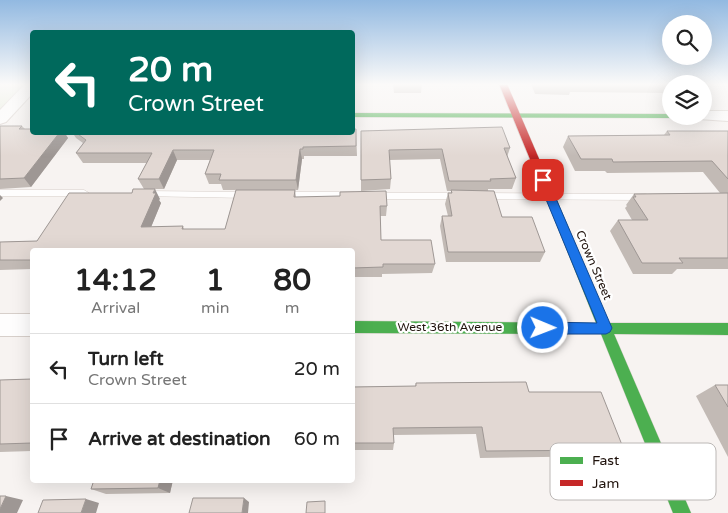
<!DOCTYPE html>
<html lang="en">
<head>
<meta charset="utf-8">
<style>
  :root { --surface:#fff; --page:#f6f6f6; --text:#222; --muted:#767676; --line:#e0e0e0 }
  body { margin:0; font-family:"Varela Round",sans-serif; background:var(--page); color:var(--text); height:100vh; display:flex; flex-direction:column; font-size:19px; white-space:nowrap }
  * { box-sizing:border-box; margin:0 }
  p { font-size:16px; color:var(--muted) }
  .icon { flex:none; width:28px; height:28px; fill:none; stroke:currentColor; stroke-width:2; stroke-linecap:round; stroke-linejoin:round }
  .map { position:relative; flex:1; overflow:hidden }
  .details { position:absolute; left:30px; top:248px; width:325px; height:235px; display:flex; flex-direction:column; background:var(--surface); border-radius:5px; box-shadow:0 5px 20px #0002 }
  .details>* { flex:none }
  .top-card { position:absolute; left:30px; top:30px; width:325px; height:105px; border-radius:5px; box-shadow:0 5px 20px #0002; background:#00695c; color:#fff; overflow:hidden }
  .fabs { position:absolute; left:662px; top:15px; display:grid; gap:10px }
  .fabs a { display:grid; place-items:center; width:50px; height:50px; border-radius:50%; background:var(--surface); box-shadow:0 5px 20px #0002; font-size:25px }
  .pin { position:absolute; display:grid; place-items:center; width:42px; height:42px; color:#fff; margin:-21px; border-radius:10px; box-shadow:0 2px 8px #0006 }
  .me { position:absolute; width:55px; margin:-28px; rotate:91deg; stroke-linejoin:round; filter:drop-shadow(0 0 4px #0008) }
  .turn { display:flex; align-items:center; gap:18px; height:105px; padding:0 15px; font-size:22px }
  .turn .icon { width:65px; height:65px; stroke-width:2.5 }
  .turn b { display:block; font-size:35px; line-height:42px }
  .eta { display:flex; justify-content:space-evenly; align-items:center; height:85px; text-align:center }
  .eta b { font-size:30px; font-weight:700; line-height:35px }
  ul { padding:0; list-style:none }
  li { display:flex; align-items:center; gap:15px; height:70px; padding:0 15px; border-top:1px solid var(--line) }
  li div { flex:1 }
  li b { display:block; font-size:19px }
  li em { font-style:normal }
  .map>svg:first-child { display:block }
  .green { fill:#e5ebd9 }
  .lines { fill:none; stroke-linecap:round; stroke-linejoin:round }
  .lane-casing { stroke:#d7cfca; stroke-width:1 }
  .street-casing { stroke:#d7cfca; stroke-width:2 }
  .fast-casing { stroke:#d7cfca; stroke-width:1 }
  .jam-casing { stroke:#d7cfca; stroke-width:1 }
  .lane { fill:#fefdfd; fill-rule:evenodd }
  .street { fill:#fefdfd; fill-rule:evenodd }
  .fast { fill:#4caf50; fill-rule:evenodd }
  .jam { fill:#c62828; fill-rule:evenodd }
  .wall { fill:#c2bab5 }
  .shaded-wall { fill:#9e9794 }
  .building { fill:#e2d8d3; stroke:#9e9794 }
  .route { fill:#1a73e8; stroke:#114b97 }
  .labels { text-anchor:middle; stroke-width:4.5; stroke-linejoin:round; paint-order:stroke }
  .street-label { font-size:12px; fill:#1f120c; stroke:#fff }
  .key { fill:#fff; stroke:#bcb8b6; stroke-width:1 }
  .key-label { font-size:14px; fill:#1f120c }
</style>
</head>
<body>
<div class="map">
<svg width="728" height="513" viewBox="0 0 728 513">
  <rect width="100%" height="100%" fill="#f7f3f1"/>
  <polygon class="green" points="0,84 27,84 0,110"/>
  <g class="lines">
    <g class="lane-casing">
      <g id="lane">
        <polygon points="0,190 84,190 89,193 84,196 0,196"/>
        <polygon points="142,191 249,192 254,195 249,198 139,196 137,194"/>
        <polygon points="280,192 354,192 359,195 354,198 280,198 275,195"/>
        <polygon points="372,193 461,193 466,196 461,199 372,199 367,196"/>
        <polygon points="482,193 646,194 651,197 646,200 482,199 477,196"/>
      </g>
    </g>
    <g class="street-casing">
      <g id="street">
        <polygon points="25,84 32,84 32,94 6,122 0,124 0,110"/>
        <polygon points="704,111 728,111 728,121 698,119 696,116 704,116"/>
        <rect x="0" y="314" width="32" height="22"/>
      </g>
    </g>
    <g class="fast-casing">
      <g id="fast">
        <polygon points="352,113 671,114 671,116 675,116 671,118 352,117"/>
        <polygon points="553,200 558,203 609,323 728,323 728,335 614,334 691,513 673,513 601,334 352,333 352,321 596,323 548,203"/>
      </g>
    </g>
    <g class="jam-casing">
      <polygon id="jam" points="499,84 507,84 558,203 557,205 553,206 548,203"/>
    </g>
    <use href="#lane" class="lane"/>
    <use href="#street" class="street"/>
    <use href="#fast" class="fast"/>
    <use href="#jam" class="jam"/>
  </g>
  <g class="wall">
    <polygon points="393,84 422,84 421,93 394,93"/>
    <polygon points="531,84 671,84 671,93 570,92 569,95 535,94"/>
    <polygon points="0,126 22,126 25,129 64,132 68,138 31,187 0,189"/>
    <polygon points="356,129 357,156 304,156 304,159 302,159 298,190 295,190 296,197 387,206 386,216 380,216 381,240 435,264 432,273 382,274 382,277 352,277 352,250 32,250 32,269 0,270 0,242 37,241 160,199 159,200 161,203 151,227 183,226 184,229 225,229 236,190 223,190 221,184 209,184 205,174 210,160 177,160 164,189 144,189 138,179 147,163 83,163 76,153 83,143 76,138 72,132 352,132"/>
    <polygon points="361,131 510,148 507,157 516,178 512,189 488,189 488,191 502,217 545,252 540,262 446,262 440,226 442,216 448,216 445,204 448,193 451,193 451,191 447,191 440,159 389,160 391,179 390,189 361,191"/>
    <polygon points="667,131 728,131 728,269 677,269 672,274 633,274 610,231 618,220 632,220 625,208 627,206 626,205 634,194 720,193 703,172 607,173 605,171 575,171 563,147 568,136 664,135"/>
    <polygon points="32,379 32,451 0,452 0,380"/>
    <polygon points="416,383 529,392 624,450 611,456 480,458 476,434 394,435 394,443 393,450 352,450 352,387 415,386"/>
    <polygon points="715,385 728,385 728,457 696,396"/>
    <polygon points="94,480 173,480 170,493 106,494 91,489"/>
  </g>
  <g class="shaded-wall">
    <polygon points="60,132 64,132 68,138 31,187 24,178"/>
    <polygon points="300,149 302,159 298,190 296,180"/>
    <polygon points="173,150 177,160 164,189 159,179"/>
    <polygon points="155,189 160,199 159,200 161,203 147,237 141,227"/>
    <polygon points="0,195 3,198 0,201"/>
    <polygon points="160,480 173,480 170,493 158,488"/>
    <polygon points="6,496 23,500 17,513 0,513 0,509"/>
    <polygon points="244,498 249,502 248,513 242,513"/>
    <polygon points="86,499 99,503 96,513 81,513"/>
  </g>
  <g class="building">
    <polygon points="0,126 22,126 19,129 32,129 32,132 60,132 24,178 0,179"/>
    <polygon points="502,127 510,148 504,148 516,178 490,179 491,181 449,181 442,149 389,150 391,179 361,180 361,131"/>
    <polygon points="352,129 356,129 356,146 303,147 303,149 300,149 296,180 219,180 221,174 205,174 214,150 173,150 159,179 138,179 152,153 76,153 86,140 75,132 352,132"/>
    <polygon points="667,131 728,131 728,179 712,161 613,162 612,159 581,159 568,136 670,135"/>
    <polygon points="133,189 155,189 153,193 156,193 141,227 183,226 182,229 225,229 236,190 295,190 294,197 340,196 340,192 386,191 387,206 380,206 381,240 431,240 435,264 383,264 383,267 352,268 352,250 32,250 32,260 0,260 0,242 37,241 69,193 132,193"/>
    <polygon points="451,190 494,191 502,217 532,217 545,252 448,252 442,216 452,216 448,193 452,193"/>
    <polygon points="728,193 728,258 679,258 683,263 642,263 618,220 648,220 633,197 636,197 634,194"/>
    <polygon points="32,379 32,443 0,444 0,380"/>
    <polygon points="526,382 529,392 601,392 624,450 486,451 482,427 393,428 394,443 352,443 352,387 416,386 416,383"/>
    <polygon points="715,385 728,385 728,407"/>
    <polygon points="94,480 160,480 158,488 91,489"/>
    <polygon points="0,496 6,496 0,509"/>
    <polygon points="193,498 244,498 242,513 189,513"/>
    <polygon points="86,499 81,513 38,513 43,500"/>
    <polygon points="325,501 325,513 306,513 307,502"/>
  </g>
  <linearGradient id="sky" x2="0" y2="1"><stop stop-color="#92b9e1"/><stop offset="0.54" stop-color="#fbfaf9"/><stop offset="1" stop-color="#fbfaf9" stop-opacity="0"/></linearGradient>
  <rect width="728" height="156" fill="url(#sky)"/>
  <polygon class="route" points="543,177 548,180 612,328 610,332 606,334 543,334 539,332 537,328 539,324 543,322 597,323 538,180"/>
  <g class="labels">
    <g class="street-label">
      <text transform="translate(594 265) rotate(67)" y="4">Crown Street</text>
      <text x="450" y="331">West 36th Avenue</text>
    </g>
  </g>
  <rect x="550" y="443" width="166" height="57" rx="8" class="key"/>
  <rect x="560" y="457" width="23" height="7" fill="#4caf50"/>
  <rect x="560" y="480" width="23" height="6" fill="#c62828"/>
  <g class="key-label">
    <text x="592" y="465">Fast</text>
    <text x="592" y="488">Jam</text>
  </g>
</svg>
<div class="fabs">
<a><svg class="icon" aria-label="search" viewBox="0 0 24 24"><circle cx="10" cy="10" r="6"/><path d="M15 15l6 6"/></svg></a>
<a><svg class="icon" aria-label="layers" viewBox="0 0 24 24"><path d="M12 4l9 5-9 5-9-5zM3 14l9 5 9-5"/></svg></a>
</div>
<div class="pin" style="left:543px;top:180px;background:#d93025"><svg class="icon" aria-label="arrive" viewBox="0 0 24 24"><path d="M6 21V4h12l-3 4 3 4H6"/></svg></div>
<svg class="me" style="left:543px;top:328px" viewBox="-20 -20 40 40"><circle r="17" fill="#1a73e8" stroke="#fff" stroke-width="3"/><path d="M0-11L8 9 0 5-8 9z" fill="#fff"/></svg>
<div class="top-card">
<div class="turn"><svg class="icon" aria-label="left" viewBox="0 0 24 24"><path d="M17 20v-9H6M10 6l-5 5 5 5"/></svg><div><b>20 m</b>Crown Street</div></div>
</div>
<section class="details">
<div class="eta">
<div><b>14:12</b><p>Arrival</p></div>
<div><b>1</b><p>min</p></div>
<div><b>80</b><p>m</p></div>
</div>
<ul>
<li><svg class="icon" aria-label="left" viewBox="0 0 24 24"><path d="M17 20v-9H6M10 6l-5 5 5 5"/></svg><div><b>Turn left</b><p>Crown Street</p></div><em>20 m</em></li>
<li><svg class="icon" aria-label="arrive" viewBox="0 0 24 24"><path d="M6 21V4h12l-3 4 3 4H6"/></svg><div><b>Arrive at destination</b></div><em>60 m</em></li>
</ul>
</section>
</div>
</body>
</html>
